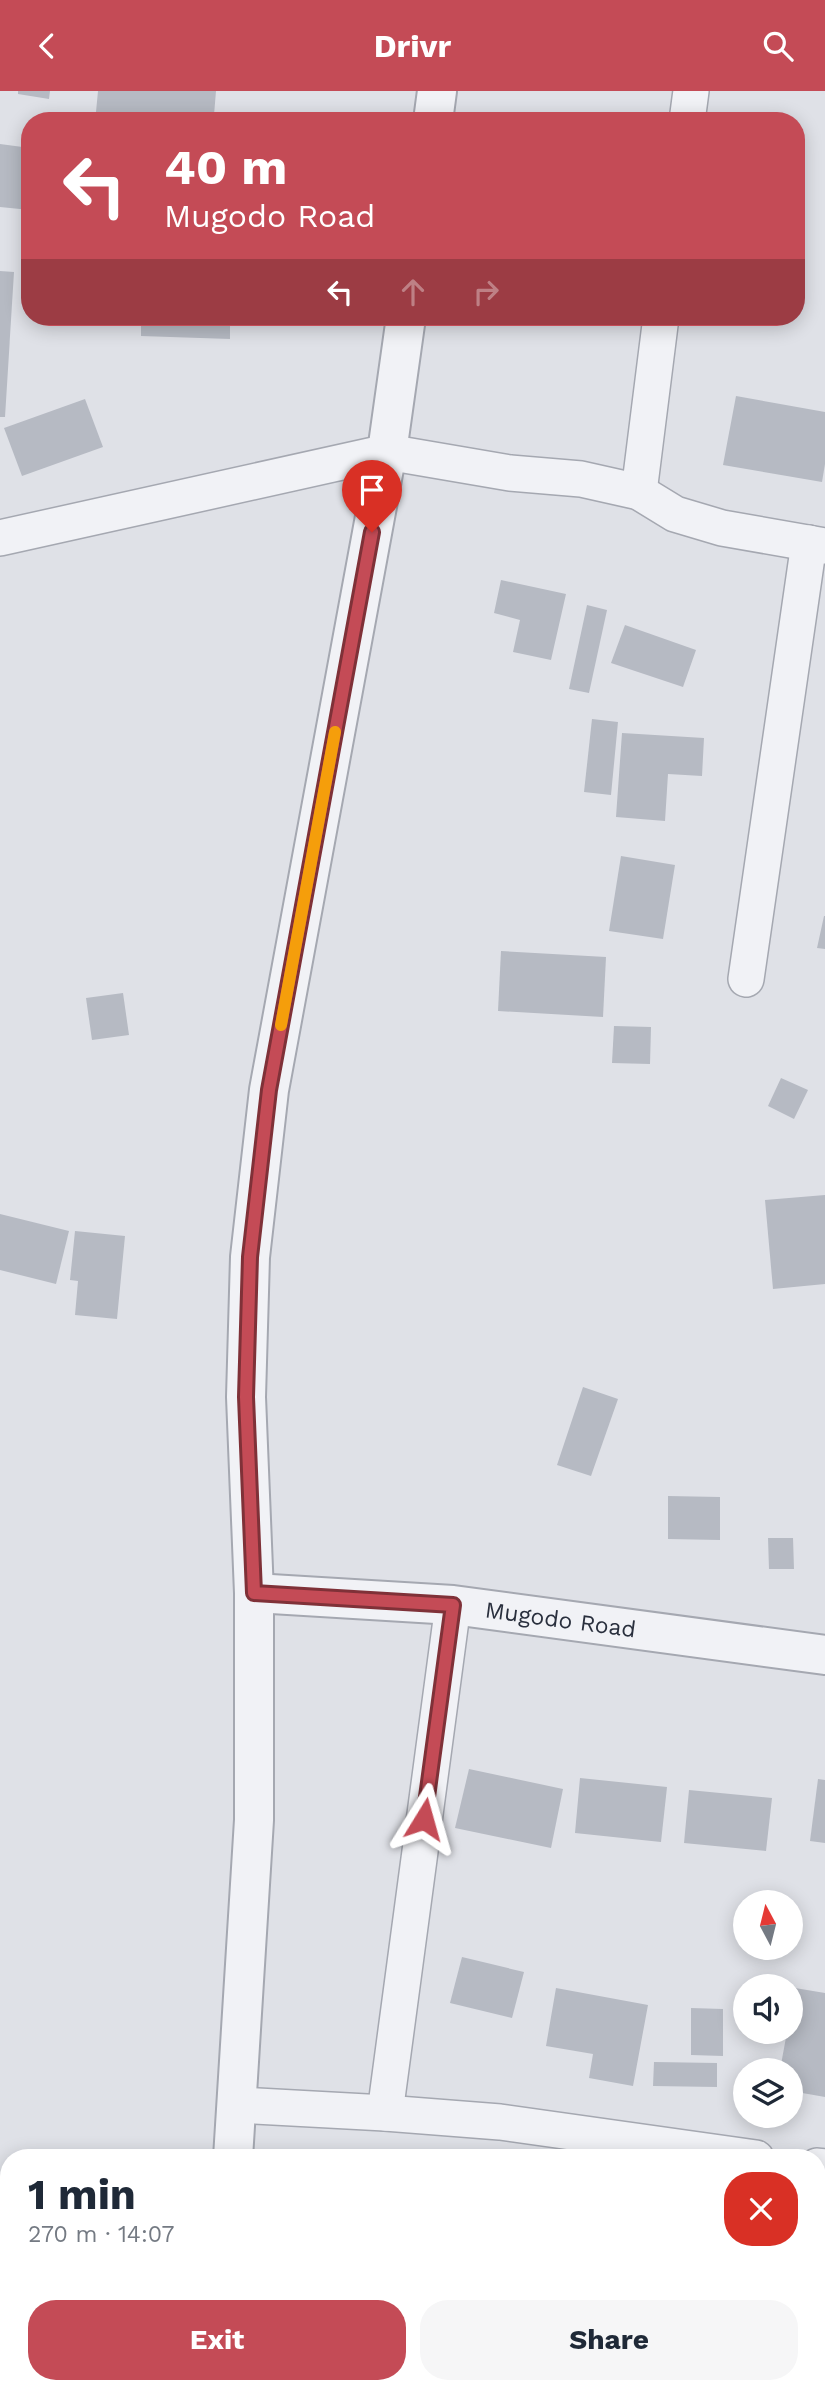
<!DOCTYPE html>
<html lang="en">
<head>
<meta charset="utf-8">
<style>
  :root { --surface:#fff; --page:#f6f6f7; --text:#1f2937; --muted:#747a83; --accent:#c44b56 }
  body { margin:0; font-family:"Work Sans",sans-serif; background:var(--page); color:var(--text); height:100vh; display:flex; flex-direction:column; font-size:26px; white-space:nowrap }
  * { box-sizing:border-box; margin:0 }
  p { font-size:23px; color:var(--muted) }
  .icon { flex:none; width:38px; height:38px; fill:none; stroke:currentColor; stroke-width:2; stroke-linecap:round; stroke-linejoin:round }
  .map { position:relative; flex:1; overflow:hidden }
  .panel { position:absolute; left:0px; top:2058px; width:826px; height:245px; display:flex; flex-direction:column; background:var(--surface); border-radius:28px 28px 0 0; box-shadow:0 4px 18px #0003 }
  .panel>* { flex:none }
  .hud { position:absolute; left:21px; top:21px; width:784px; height:214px; border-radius:28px; box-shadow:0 4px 18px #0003; background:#c44b56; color:#fff; overflow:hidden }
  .needle { width:46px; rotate:353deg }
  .fabs { position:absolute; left:733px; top:1799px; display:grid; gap:14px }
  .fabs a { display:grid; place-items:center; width:70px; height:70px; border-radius:50%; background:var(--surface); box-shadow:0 4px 18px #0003; font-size:35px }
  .pin { position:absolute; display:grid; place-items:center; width:60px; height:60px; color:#fff; margin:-72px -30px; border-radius:50% 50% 50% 0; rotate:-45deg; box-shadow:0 0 7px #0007 }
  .pin .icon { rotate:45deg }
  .me { position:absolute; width:77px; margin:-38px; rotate:8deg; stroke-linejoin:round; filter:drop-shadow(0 0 5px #0008) }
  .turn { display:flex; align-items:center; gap:24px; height:147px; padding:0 28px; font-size:32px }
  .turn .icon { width:91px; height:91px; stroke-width:2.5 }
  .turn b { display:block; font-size:49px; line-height:60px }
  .lanes { display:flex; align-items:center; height:66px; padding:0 28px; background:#0003; justify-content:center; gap:35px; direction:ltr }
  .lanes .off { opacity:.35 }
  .round { display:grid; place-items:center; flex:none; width:74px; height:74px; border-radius:28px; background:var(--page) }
  .head { display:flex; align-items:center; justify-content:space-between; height:119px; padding:0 28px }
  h1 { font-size:42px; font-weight:700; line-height:52px }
  .action { display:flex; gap:14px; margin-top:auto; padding:14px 28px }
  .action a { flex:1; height:80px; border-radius:28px; background:var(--accent); color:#fff; font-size:28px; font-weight:700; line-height:80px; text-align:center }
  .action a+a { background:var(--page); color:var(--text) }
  header { display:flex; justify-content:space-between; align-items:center; height:91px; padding:0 28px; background:var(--accent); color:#fff; font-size:32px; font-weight:700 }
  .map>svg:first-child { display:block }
  .building { fill:#b6bac3 }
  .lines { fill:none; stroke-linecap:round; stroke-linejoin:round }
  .minor-casing { stroke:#a5a8b1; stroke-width:38 }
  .tertiary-casing { stroke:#a5a8b1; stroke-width:42 }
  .minor { stroke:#f1f2f6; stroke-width:35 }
  .tertiary { stroke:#f1f2f6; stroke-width:38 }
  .route-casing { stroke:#7f3138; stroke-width:18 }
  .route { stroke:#c44b56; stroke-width:12 }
  .slow { stroke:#f59e0b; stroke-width:12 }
  .labels { text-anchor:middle; stroke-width:6; stroke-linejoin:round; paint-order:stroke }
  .street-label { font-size:23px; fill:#292f3d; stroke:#eef0f5 }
</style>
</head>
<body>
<header><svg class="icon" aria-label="back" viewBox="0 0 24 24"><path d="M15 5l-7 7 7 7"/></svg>Drivr<svg class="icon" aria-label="search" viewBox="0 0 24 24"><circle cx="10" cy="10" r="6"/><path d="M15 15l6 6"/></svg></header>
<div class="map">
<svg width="825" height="2303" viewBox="0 0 825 2303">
  <rect width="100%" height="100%" fill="#dfe1e7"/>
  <g class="building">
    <polygon points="18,0 50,0 49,8 18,3"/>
    <polygon points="98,0 216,0 214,24 184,21 183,30 120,30 120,23 96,21"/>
    <polygon points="0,53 30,57 30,119 0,116"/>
    <polygon points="0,180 14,181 5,326 0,326"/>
    <polygon points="141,226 230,226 230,248 141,245"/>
    <polygon points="736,305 825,321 825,373 822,391 723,374"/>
    <polygon points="85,308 103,356 22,385 4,337"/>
    <polygon points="501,489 566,503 551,569 513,561 520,529 494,522"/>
    <polygon points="587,514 607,519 589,602 569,598"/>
    <polygon points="625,534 696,559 683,596 611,572"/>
    <polygon points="592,628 618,631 611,704 584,701"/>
    <polygon points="622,642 704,647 702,685 668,683 665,730 616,726"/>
    <polygon points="621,765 675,774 663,848 609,840"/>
    <polygon points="824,825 825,825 825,858 817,857"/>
    <polygon points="501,860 606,866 603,926 498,920"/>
    <polygon points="123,902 129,944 92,949 86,907"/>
    <polygon points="614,935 651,936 650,973 612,972"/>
    <polygon points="781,987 808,999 794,1028 768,1015"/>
    <polygon points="825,1104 825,1193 773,1198 765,1109"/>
    <polygon points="0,1123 69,1140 56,1193 0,1179"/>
    <polygon points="75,1140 125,1145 117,1228 75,1224 78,1190 70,1189"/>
    <polygon points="583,1296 618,1308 591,1385 557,1374"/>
    <polygon points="668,1405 720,1406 720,1449 668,1448"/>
    <polygon points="768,1447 793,1447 794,1478 769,1478"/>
    <polygon points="469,1678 563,1698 551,1757 455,1737"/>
    <polygon points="580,1687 667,1696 661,1751 575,1742"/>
    <polygon points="818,1688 825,1689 825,1752 810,1750"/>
    <polygon points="689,1699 772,1707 766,1760 684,1752"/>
    <polygon points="462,1866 524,1881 512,1927 450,1912"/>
    <polygon points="556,1897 648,1914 633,1995 589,1987 593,1963 546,1955"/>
    <polygon points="795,1897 825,1902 825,2006 791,2000 791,1979 780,1979 787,1941 791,1941 791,1919"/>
    <polygon points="691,1917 723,1918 723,1965 691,1964"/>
    <polygon points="654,1971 717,1972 717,1996 653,1995"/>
    <polygon points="50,2294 67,2294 64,2301"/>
    <polygon points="551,2294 579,2295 578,2303 550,2303"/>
    <polygon points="0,2295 11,2296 10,2303 0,2303"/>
  </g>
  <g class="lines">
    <g class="minor-casing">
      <g id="minor">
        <polyline points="687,30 691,0"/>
        <polyline points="639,401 661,226"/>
        <polyline points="0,447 387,361 510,382 581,388 639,401 675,423 722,437 825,455"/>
        <polyline points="746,888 809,452"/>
        <polyline points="238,2014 385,2022 500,2031 756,2067"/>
        <polyline points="385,2022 453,1514"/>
        <polyline points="817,2075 825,2076"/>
        <polyline points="243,2294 246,2303"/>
      </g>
    </g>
    <g class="tertiary-casing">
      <g id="tertiary">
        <polyline points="433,30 437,0"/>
        <path id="s1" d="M 254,1502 L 453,1514 L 825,1564"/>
        <polyline points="233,2067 254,1729 254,1502 246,1306 250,1166 269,999 387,361 406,226"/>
        <polyline points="169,2303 173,2294"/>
      </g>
    </g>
    <use href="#minor" class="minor"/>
    <use href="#tertiary" class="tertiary"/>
  </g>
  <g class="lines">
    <g class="route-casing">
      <polyline id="route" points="372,441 269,999 250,1166 246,1306 253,1478 254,1502 453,1514 424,1728"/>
    </g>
    <use href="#route" class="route"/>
    <polyline class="slow" points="281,934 335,641"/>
  </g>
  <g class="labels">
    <g class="street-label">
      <text dy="8" stroke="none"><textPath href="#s1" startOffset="308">Mugodo Road</textPath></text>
    </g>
  </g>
</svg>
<div class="fabs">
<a><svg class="needle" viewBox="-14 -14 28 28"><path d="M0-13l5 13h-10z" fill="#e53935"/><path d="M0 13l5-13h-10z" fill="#747a83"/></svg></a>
<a><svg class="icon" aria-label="sound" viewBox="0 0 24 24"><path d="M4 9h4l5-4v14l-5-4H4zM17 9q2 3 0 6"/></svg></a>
<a><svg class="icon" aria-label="layers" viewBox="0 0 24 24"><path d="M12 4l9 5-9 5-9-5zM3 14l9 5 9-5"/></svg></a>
</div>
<div class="pin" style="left:372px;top:441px;background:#d93025"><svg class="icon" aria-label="arrive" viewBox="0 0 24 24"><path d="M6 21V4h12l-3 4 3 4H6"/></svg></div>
<svg class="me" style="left:424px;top:1728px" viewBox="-20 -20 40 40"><path d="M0-17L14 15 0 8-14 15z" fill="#c44b56" stroke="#fff" stroke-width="4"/></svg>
<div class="hud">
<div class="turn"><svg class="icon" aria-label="left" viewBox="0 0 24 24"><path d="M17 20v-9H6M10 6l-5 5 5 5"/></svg><div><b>40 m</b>Mugodo Road</div></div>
<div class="lanes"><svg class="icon" aria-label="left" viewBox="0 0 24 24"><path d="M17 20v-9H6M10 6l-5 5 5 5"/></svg><svg class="icon off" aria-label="ahead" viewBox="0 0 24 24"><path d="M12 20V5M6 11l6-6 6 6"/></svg><svg class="icon off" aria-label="right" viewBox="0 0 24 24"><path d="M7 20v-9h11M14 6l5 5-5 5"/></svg></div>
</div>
<section class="panel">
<div class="head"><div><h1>1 min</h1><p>270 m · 14:07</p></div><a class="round" style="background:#d93025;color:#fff"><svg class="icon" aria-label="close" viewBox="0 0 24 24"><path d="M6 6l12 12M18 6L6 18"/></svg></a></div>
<div class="action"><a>Exit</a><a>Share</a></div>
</section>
</div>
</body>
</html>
